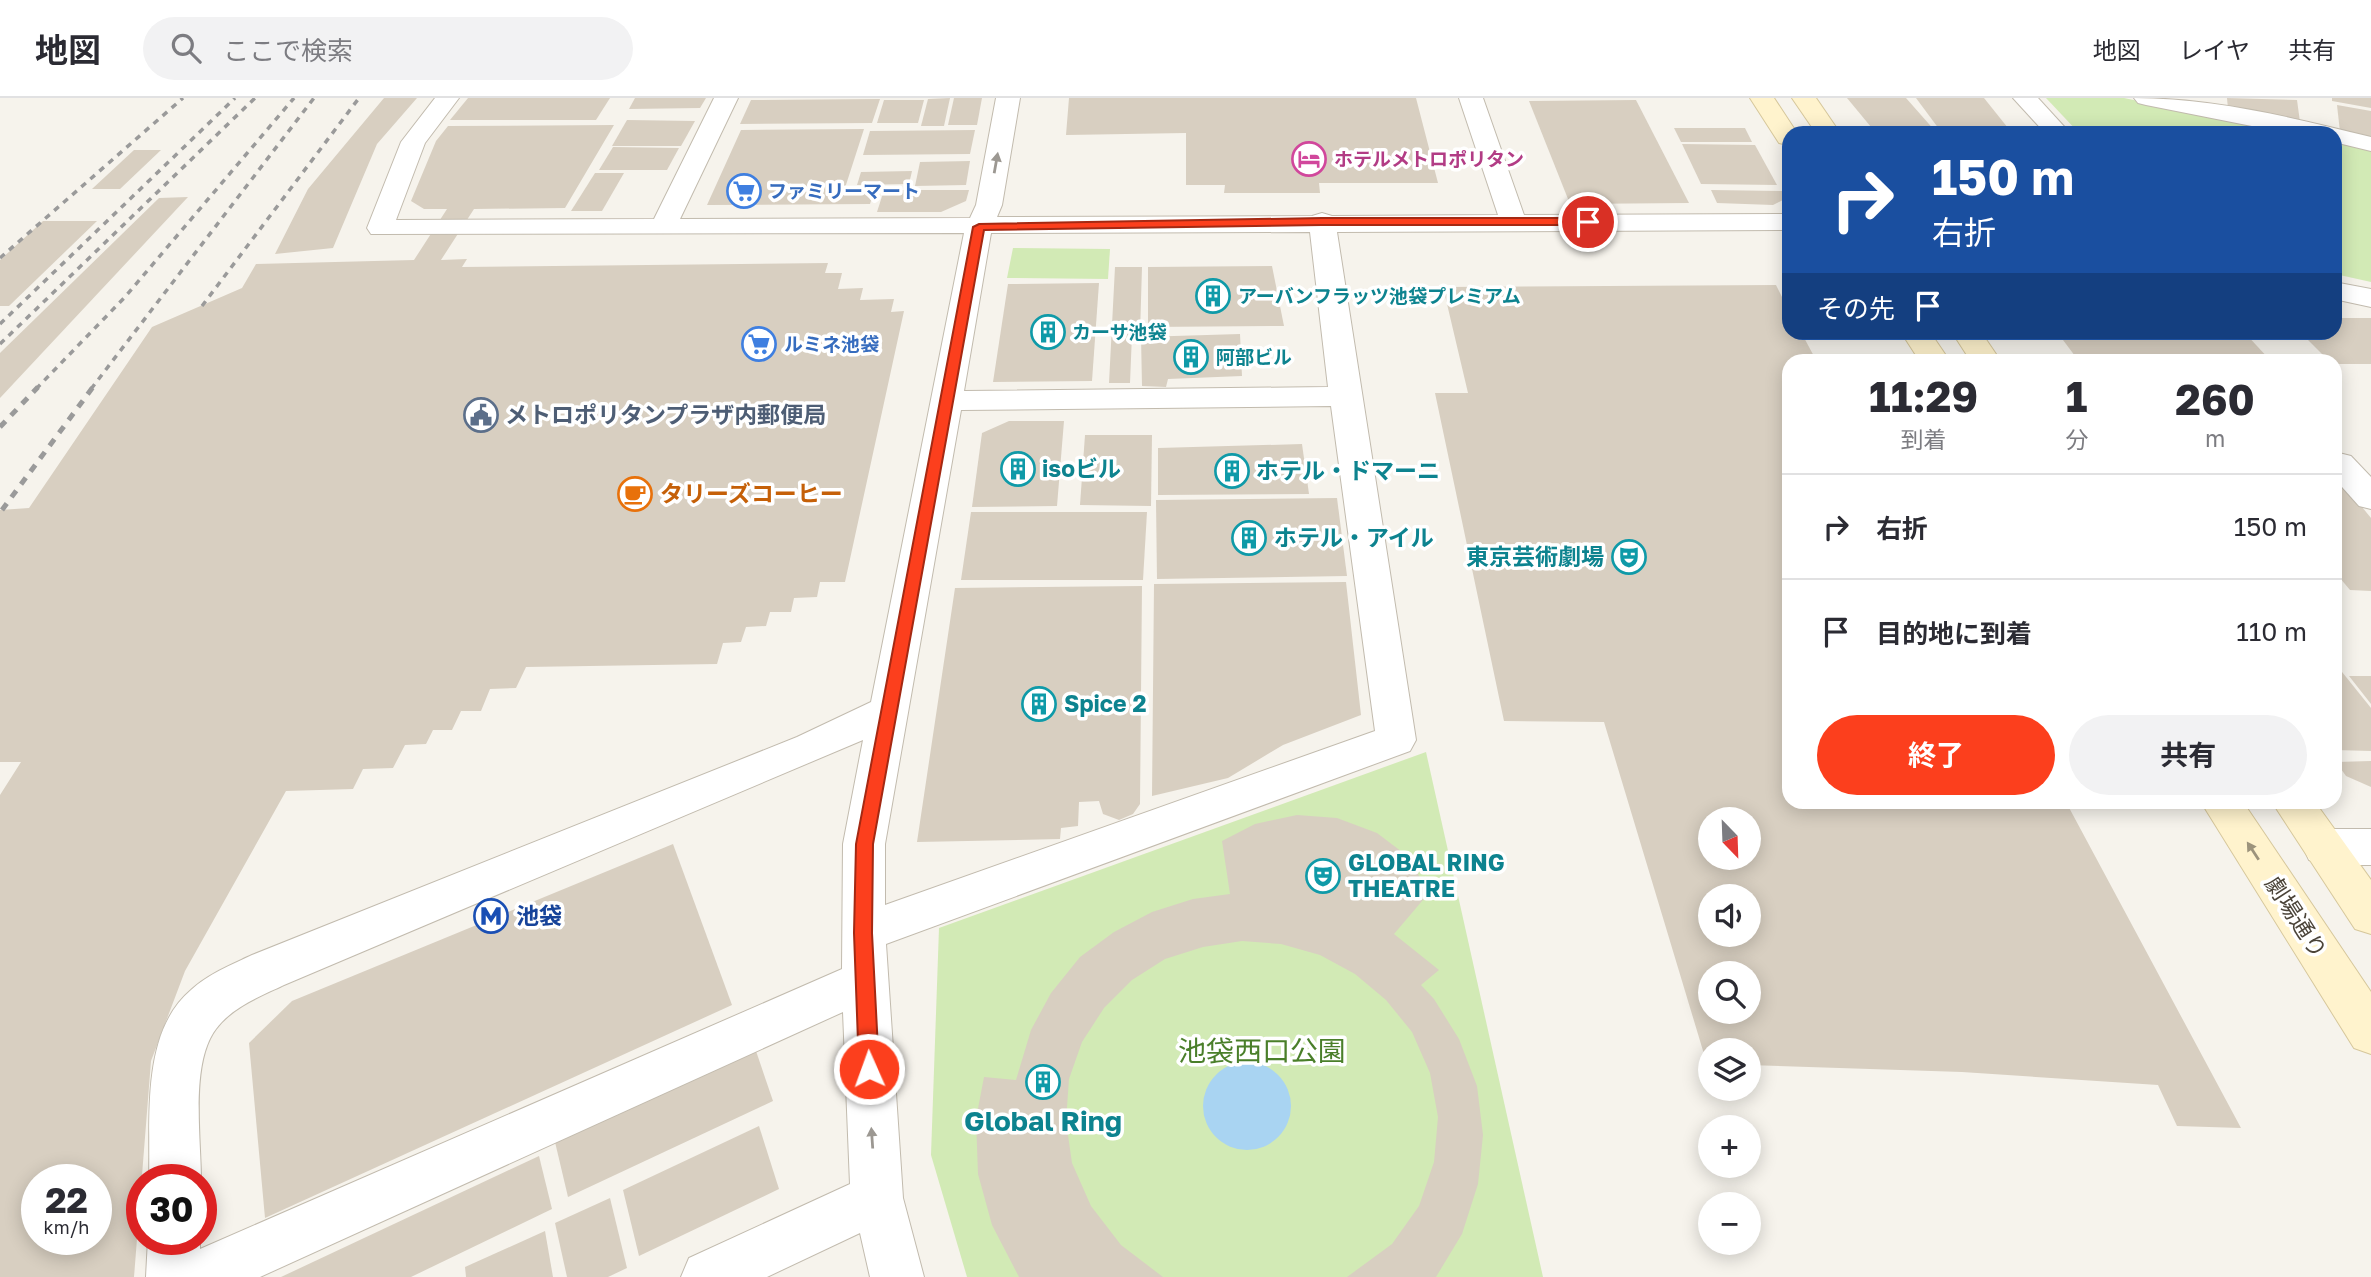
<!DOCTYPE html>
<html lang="ja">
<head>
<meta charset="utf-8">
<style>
  :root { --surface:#fff; --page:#f2f2f3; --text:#2b2b33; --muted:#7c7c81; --line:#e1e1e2; --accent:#fc3f1d }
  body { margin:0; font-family:"Golos Text","Noto Sans JP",sans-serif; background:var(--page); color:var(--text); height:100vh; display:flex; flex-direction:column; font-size:26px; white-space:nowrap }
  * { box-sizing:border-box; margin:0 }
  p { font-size:23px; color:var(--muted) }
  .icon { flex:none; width:38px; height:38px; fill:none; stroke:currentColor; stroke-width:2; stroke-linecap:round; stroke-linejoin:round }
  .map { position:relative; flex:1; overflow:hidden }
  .panel { position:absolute; left:1782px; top:256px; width:560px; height:455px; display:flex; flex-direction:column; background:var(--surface); border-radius:21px; box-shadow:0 4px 18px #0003 }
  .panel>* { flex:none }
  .hud { position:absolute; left:1782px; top:28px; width:560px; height:214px; border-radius:21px; box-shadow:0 4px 18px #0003; background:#1a4fa0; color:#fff; overflow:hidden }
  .needle { width:46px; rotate:157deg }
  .controls { position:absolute; left:1698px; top:709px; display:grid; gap:14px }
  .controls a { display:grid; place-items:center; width:63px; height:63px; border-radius:50%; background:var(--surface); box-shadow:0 4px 18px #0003; font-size:35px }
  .speed { position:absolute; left:21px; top:1066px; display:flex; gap:14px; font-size:35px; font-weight:700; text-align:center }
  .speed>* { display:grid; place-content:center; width:91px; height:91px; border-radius:50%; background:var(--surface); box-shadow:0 4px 18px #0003; line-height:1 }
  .speed small { font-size:18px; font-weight:400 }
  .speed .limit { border:10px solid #d22; background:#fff; color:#111 }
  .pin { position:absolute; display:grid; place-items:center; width:60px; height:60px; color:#fff; margin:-30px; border:4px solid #fff; border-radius:50%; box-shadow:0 2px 7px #0007 }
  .me { position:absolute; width:77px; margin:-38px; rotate:358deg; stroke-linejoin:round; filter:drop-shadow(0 0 5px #0008) }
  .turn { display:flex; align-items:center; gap:24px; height:147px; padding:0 35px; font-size:32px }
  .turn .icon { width:91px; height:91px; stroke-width:2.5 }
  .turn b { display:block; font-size:49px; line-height:60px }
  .then { display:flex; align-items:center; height:66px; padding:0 35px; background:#0003; gap:14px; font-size:26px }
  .eta { display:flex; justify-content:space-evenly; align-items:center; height:119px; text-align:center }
  .eta b { font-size:42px; font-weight:700; line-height:49px }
  .button { display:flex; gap:14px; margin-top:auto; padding:14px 35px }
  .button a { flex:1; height:80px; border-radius:42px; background:var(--accent); color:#fff; font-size:28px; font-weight:700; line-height:80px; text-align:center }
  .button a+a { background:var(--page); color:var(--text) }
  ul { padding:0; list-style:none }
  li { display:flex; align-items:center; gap:21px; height:105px; padding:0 35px; border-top:2px solid var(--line) }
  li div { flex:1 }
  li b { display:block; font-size:26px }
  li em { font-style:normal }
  header { display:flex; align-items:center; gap:42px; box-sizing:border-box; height:98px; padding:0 35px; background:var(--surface); border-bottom:2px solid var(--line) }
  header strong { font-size:33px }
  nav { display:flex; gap:38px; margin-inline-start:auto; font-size:24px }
  .search { width:490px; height:63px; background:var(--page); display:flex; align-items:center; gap:18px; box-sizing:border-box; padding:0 24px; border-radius:38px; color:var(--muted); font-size:26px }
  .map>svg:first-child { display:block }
  .green { fill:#d2eab5 }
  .water { fill:#a9d4f2 }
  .building { fill:#d8cfc1; fill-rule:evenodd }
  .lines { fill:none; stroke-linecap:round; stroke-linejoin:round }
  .street-casing { stroke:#c2bbae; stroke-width:2 }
  .secondary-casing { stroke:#d6c79b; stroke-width:2 }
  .street { fill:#fff; fill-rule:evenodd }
  .secondary { fill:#fff3cd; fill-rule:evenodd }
  .rail-far1 { stroke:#9a9a9a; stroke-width:3.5; stroke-dasharray:6 6; stroke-linecap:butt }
  .rail { stroke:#9a9a9a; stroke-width:5; stroke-dasharray:8 8; stroke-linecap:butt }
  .oneway { fill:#9c9892 }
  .oneway2 { fill:#9c937c }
  .route { fill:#fc3f1d; stroke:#a42913; stroke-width:2 }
  .labels { text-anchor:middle; stroke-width:7; stroke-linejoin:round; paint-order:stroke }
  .far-hotel-label { font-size:19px; font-weight:bold; fill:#b23c85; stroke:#fff; text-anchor:start }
  .far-shop-label { font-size:19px; font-weight:bold; fill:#366cbe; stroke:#fff; text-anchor:start }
  .far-culture-label { font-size:19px; font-weight:bold; fill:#0d838f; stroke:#fff; text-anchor:start }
  .service-label { font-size:23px; font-weight:bold; fill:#4e5e75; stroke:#fff; text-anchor:start }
  .culture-label { font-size:23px; font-weight:bold; fill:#0d838f; stroke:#fff; text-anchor:start }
  .food-label { font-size:23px; font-weight:bold; fill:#c56008; stroke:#fff; text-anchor:start }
  .transit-label { font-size:23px; font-weight:bold; fill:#164399; stroke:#fff; text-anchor:start }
  .street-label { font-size:23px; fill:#4b4439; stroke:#fff }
  .near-park-label { font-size:28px; fill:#4a7f2a; stroke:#fff }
  .near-culture-label { font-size:28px; font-weight:bold; fill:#0d838f; stroke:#fff }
</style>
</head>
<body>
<header>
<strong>地図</strong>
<div class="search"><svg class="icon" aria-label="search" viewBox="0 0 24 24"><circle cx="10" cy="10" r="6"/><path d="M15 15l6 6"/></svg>ここで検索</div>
<nav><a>地図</a><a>レイヤ</a><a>共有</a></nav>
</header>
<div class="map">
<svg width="2371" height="1179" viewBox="0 0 2371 1179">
  <rect width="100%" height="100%" fill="#f6f3ec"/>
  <g class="green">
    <polygon points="2046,0 2124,0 2289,35 2079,35"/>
    <polygon points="2335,44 2371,52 2371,184 2335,176"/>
    <polygon points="1013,150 1110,151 1108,181 1007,180"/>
    <polygon points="1426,654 1543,1179 967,1179 931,1057 939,830"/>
  </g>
  <circle class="water" cx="1247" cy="1008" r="44"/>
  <g class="building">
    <polygon points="384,0 417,0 377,46 333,150 275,156 308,91"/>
    <polygon points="468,0 610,0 596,22 450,22"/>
    <polygon points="635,0 706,0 700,10 629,11"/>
    <polygon points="950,0 944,28 921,28 928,1"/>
    <polygon points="954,0 982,0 977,27 948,27"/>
    <polygon points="1069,0 1416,0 1438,85 1319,85 1320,95 1224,95 1225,87 1186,87 1186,35 1066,37"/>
    <polygon points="1847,0 1906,0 1936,34 1876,35"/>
    <polygon points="1916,0 1984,0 2012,35 1942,35"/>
    <polygon points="2227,0 2297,2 2300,24 2228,11"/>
    <polygon points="2332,0 2371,0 2371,10 2332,3"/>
    <polygon points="880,1 872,25 740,26 751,2"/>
    <polygon points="884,2 924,2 918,25 877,25"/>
    <polygon points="1636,2 1689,105 1570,106 1529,3"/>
    <polygon points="2337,7 2371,13 2371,40 2340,34"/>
    <polygon points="627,22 695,23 681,48 612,48"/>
    <path d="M 614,27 L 565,110 L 474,111 L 441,162 L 467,161 L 462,169 L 828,165 L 825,175 L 842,175 L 838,191 L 863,190 L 860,202 L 894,201 L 891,214 L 904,213 L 845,484 L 820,484 L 817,499 L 794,500 L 791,514 L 770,514 L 766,528 L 746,529 L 741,544 L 723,545 L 717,566 L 526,569 L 516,590 L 490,591 L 481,613 L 461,613 L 452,632 L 433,632 L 426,646 L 405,647 L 393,670 L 363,671 L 353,691 L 286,693 L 185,873 L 151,963 L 134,1179 L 0,1179 L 0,697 L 21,664 L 0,664 L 0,412 L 29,410 L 152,229 L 242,190 L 256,166 L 414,162 L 447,111 L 424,111 L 411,103 L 436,43 L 448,28 ZM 37,1082 L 96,1082 L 96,1141 L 37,1141 Z"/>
    <polygon points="1674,30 1745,30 1752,44 1681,44"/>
    <polygon points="864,31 844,93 874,93 870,106 707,107 741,32"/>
    <polygon points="975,32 970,56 863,57 870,33"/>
    <polygon points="1682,46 1755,47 1777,87 1701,86"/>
    <polygon points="613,49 679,50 667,72 599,72"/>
    <polygon points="134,52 161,52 120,91 92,91"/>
    <polygon points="970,63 966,87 915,88 920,64"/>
    <polygon points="912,73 909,86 857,87 861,74"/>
    <polygon points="595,75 624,75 602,113 571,113"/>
    <polygon points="884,92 969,92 966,103 941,114 877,114"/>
    <polygon points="1711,92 1785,93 1787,100 1773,107 1717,105"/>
    <polygon points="188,99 0,300 0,255 159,100"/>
    <polygon points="43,123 97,123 9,208 0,208 0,162"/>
    <polygon points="1272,168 1284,228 1148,229 1148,169"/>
    <polygon points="1115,169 1142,169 1140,236 1132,236 1130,285 1109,285"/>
    <polygon points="1099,185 1092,283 993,284 1008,186"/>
    <path d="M 1776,187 L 1788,211 L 1788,234 L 1801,234 L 1816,262 L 1788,262 L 1788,704 L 2066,704 L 2241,1030 L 2177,1028 L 2158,987 L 1962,974 L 1748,967 L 1748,952 L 1710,952 L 1707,966 L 1604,624 L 1504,623 L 1435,295 L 1468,295 L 1443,189 ZM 1710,721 L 1748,721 L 1748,760 L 1710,760 ZM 1710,798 L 1748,798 L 1748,836 L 1710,836 ZM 1710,875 L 1748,875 L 1748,914 L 1710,914 Z"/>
    <polygon points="2334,220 2371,220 2371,266 2334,266 2334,262 2328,262 2300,234 2334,234"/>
    <polygon points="2057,234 2244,234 2270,262 2078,262"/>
    <polygon points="1240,236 1242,278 1168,281 1166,289 1142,288 1141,239"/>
    <polygon points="1009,323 1064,323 1057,408 972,409 982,335"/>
    <polygon points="1085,337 1152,337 1151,408 1080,407"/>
    <polygon points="1302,346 1309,396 1158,397 1158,350"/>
    <polygon points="2334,386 2343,386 2371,420 2371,493 2350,492 2334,473"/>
    <polygon points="1337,400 1347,478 1157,481 1156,402"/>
    <polygon points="971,414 1147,414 1143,482 961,482"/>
    <polygon points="1346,484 1361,617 1283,647 1228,680 1152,698 1154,486"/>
    <polygon points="1142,488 1140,706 1133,716 1119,722 1103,716 1099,703 1079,704 1078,728 1061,730 1060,741 917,744 955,490"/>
    <polygon points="2334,564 2371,610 2371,653 2334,652"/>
    <polygon points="2349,578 2371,578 2371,606"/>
    <polygon points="2371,663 2371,689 2346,678 2336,664"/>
    <polygon points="1297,717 1337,720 1377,735 1410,760 1428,796 1394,836 1439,872 1421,887 1434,901 1459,941 1477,988 1483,1037 1478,1086 1462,1136 1436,1179 1347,1179 1392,1146 1419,1108 1434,1064 1438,1019 1430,975 1412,934 1386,902 1355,876 1320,857 1281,846 1242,843 1203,849 1165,861 1132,882 1104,910 1082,944 1069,981 1066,1023 1072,1065 1091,1108 1121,1147 1163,1179 1019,1179 992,1127 978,1076 976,1021 984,979 1016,982 1031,932 1051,895 1080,859 1114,834 1152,814 1193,801 1230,796 1222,743 1255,726"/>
    <polygon points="673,746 732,907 265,1120 249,945 292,903"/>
    <polygon points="756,953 773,1003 568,1099 555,1044"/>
    <polygon points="759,1028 779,1091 639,1158 623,1092"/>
    <polygon points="539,1058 552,1111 411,1179 281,1179"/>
    <polygon points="610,1100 627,1170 608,1179 567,1179 555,1125"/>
    <polygon points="545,1133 553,1179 466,1179 465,1169"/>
  </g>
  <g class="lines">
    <g class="street-casing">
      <g id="street">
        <path d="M 435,0 L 459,0 L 425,45 L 396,122 L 654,121 L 714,0 L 738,0 L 680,121 L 970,120 L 976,107 L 996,0 L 1020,0 L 1002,107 L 997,119 L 1312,118 L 1322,115 L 1332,118 L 1498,117 L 1459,0 L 1483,0 L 1524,117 L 1788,116 L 1788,132 L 1337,134 L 1416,642 L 1410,653 L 886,846 L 903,1100 L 924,1179 L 870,1179 L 860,1135 L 767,1179 L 681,1179 L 689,1160 L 850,1086 L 843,914 L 260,1179 L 146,1179 L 148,1141 L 200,1141 L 200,1151 L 842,871 L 843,746 L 863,642 L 284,887 C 261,898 232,909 216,931 C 190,965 201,1040 201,1082 L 149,1082 C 151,1022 140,935 191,892 C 208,876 231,867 252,857 L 797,639 L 871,604 L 964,135 L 371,136 L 367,130 L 401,44 ZM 1310,134 L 1328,289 L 964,293 L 991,135 ZM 1331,308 L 1375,633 L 885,807 L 885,746 L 961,312 Z"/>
        <polygon points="2013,0 2038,0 2070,35 2045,35"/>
        <path d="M 2134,0 C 2214,0 2294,20 2371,39 L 2371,53 L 2334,44 L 2334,35 L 2287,35 L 2146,7 L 2138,5 Z"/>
        <polygon points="2334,184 2371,191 2371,209 2334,201"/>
        <polygon points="2339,355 2351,358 2371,379 2371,411 2359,408 2334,380 2334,356"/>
        <polygon points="2324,731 2371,731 2371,767 2324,767 2309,762 2303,749 2309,736"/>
      </g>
    </g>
    <g class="secondary-casing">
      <g id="secondary">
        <polygon points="1750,0 1774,0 1797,35 1788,35 1788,47 1779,45"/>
        <polygon points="1792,0 1816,0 1840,35 1816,35"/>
        <polygon points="1901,234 1930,234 1949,262 1919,262"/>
        <polygon points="1952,234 1981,234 2000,262 1970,262"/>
        <polygon points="2201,704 2243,704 2371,894 2371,956 2354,950"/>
        <polygon points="2272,704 2315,704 2371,782 2371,836 2355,831"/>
      </g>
    </g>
    <use href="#street" class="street"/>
    <use href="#secondary" class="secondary"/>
    <g class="rail-far1">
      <polyline points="0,160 183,0"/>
      <polyline points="202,208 359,0"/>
      <polyline points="0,226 235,0"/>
      <polyline points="0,246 255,0"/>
      <polyline points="36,291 125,199 294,0"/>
      <polyline points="91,291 314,0"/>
    </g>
    <g class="rail">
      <polyline points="0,329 38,289"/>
      <polyline points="2,412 93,289"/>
    </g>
  </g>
  <defs><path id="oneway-solid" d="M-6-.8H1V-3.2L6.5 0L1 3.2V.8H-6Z" transform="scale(1.75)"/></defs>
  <g class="oneway">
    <use href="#oneway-solid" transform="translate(996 65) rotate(-80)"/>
    <use href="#oneway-solid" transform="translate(872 1040) rotate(-94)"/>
  </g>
  <use class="oneway2" href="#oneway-solid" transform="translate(2253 753) rotate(-123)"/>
  <polygon class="route" points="1322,120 1588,120 1594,124 1588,127 1322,127 984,132 873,746 872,835 879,971 876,978 869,981 862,978 859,971 854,835 856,746 973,129 979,126"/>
  <defs>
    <g id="hotel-ring" transform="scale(1.75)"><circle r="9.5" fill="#fff" stroke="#d1479c" stroke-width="1.5"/><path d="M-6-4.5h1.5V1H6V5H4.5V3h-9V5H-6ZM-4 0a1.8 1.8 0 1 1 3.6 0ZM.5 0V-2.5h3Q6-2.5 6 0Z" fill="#d1479c"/></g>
    <g id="supermarket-ring" transform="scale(1.75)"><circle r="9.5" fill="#fff" stroke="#3f7fe0" stroke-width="1.5"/><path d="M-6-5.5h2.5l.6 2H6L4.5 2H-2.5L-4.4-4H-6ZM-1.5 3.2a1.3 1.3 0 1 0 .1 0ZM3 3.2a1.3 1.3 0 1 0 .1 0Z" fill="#3f7fe0"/></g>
    <g id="building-ring" transform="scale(1.75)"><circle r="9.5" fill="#fff" stroke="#0f9aa8" stroke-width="1.5"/><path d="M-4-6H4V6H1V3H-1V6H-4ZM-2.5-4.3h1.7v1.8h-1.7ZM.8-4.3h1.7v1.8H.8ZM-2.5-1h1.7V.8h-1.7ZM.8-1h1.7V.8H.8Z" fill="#0f9aa8"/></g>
    <g id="civic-ring" transform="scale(1.75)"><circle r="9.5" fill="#fff" stroke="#5c6f8a" stroke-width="1.5"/><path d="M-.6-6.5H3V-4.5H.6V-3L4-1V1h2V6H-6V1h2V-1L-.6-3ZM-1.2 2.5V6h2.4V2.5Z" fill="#5c6f8a"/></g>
    <g id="cafe-ring" transform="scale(1.75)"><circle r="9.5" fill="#fff" stroke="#e8710a" stroke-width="1.5"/><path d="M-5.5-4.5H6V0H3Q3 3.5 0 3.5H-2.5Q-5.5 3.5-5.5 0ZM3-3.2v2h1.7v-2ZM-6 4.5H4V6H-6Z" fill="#e8710a"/></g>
    <g id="theatre-ring" transform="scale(1.75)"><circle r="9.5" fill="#fff" stroke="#0f9aa8" stroke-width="1.5"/><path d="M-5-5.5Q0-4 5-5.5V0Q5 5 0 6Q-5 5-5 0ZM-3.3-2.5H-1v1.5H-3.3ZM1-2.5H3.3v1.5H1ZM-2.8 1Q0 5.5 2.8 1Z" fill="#0f9aa8"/></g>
    <g id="metro-ring" transform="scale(1.75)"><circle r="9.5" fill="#fff" stroke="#1a4fb4" stroke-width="1.5"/><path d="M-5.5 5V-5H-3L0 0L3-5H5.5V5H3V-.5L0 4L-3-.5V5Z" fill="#1a4fb4"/></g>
  </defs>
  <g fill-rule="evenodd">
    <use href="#hotel-ring" x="1309" y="61"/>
    <use href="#supermarket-ring" x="744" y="93"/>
    <use href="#building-ring" x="1213" y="198"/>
    <use href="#building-ring" x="1048" y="234"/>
    <use href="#supermarket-ring" x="759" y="246"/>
    <use href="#building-ring" x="1191" y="259"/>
    <use href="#civic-ring" x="481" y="317"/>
    <use href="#building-ring" x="1018" y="371"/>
    <use href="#building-ring" x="1232" y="373"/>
    <use href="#cafe-ring" x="635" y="396"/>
    <use href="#building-ring" x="1249" y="440"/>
    <use href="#theatre-ring" x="1629" y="459"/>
    <use href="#building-ring" x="1039" y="606"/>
    <use href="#theatre-ring" x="1323" y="778"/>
    <use href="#metro-ring" x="491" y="818"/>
    <use href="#building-ring" x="1043" y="984"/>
  </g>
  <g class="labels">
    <g class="far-hotel-label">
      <text x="1334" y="68">ホテルメトロポリタン</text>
    </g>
    <g class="far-shop-label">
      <text x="768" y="100">ファミリーマート</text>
      <text x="784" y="253">ルミネ池袋</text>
    </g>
    <g class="far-culture-label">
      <text x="1238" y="205">アーバンフラッツ池袋プレミアム</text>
      <text x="1072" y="241">カーサ池袋</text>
      <text x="1216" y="266">阿部ビル</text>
    </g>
    <g class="service-label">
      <text x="505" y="325">メトロポリタンプラザ内郵便局</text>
    </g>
    <g class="culture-label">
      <text x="1042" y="379">isoビル</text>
      <text x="1256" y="381">ホテル・ドマーニ</text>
      <text x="1274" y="448">ホテル・アイル</text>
      <text x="1604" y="467" text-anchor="end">東京芸術劇場</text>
      <text x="1064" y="614">Spice 2</text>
      <text x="1348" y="773">GLOBAL RING<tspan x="1348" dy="26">THEATRE</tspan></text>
    </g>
    <g class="food-label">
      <text x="660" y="404">タリーズコーヒー</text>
    </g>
    <g class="transit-label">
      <text x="516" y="826">池袋</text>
    </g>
    <g class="street-label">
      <text transform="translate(2296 819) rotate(57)" y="8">劇場通り</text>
    </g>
    <g class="near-park-label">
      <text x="1262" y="963">池袋西口公園</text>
    </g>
    <g class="near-culture-label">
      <text x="1043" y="1033">Global Ring</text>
    </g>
  </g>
</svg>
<div class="controls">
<a><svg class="needle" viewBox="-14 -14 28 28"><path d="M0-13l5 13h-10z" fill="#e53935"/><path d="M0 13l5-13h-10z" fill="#7c7c81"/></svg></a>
<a><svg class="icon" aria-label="sound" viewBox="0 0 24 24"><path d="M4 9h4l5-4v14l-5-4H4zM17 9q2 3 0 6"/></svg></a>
<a><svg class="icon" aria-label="search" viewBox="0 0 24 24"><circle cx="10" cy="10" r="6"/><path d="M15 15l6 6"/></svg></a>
<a><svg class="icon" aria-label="layers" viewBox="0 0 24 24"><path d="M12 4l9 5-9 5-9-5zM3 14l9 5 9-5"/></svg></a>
<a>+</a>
<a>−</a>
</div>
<div class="speed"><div>22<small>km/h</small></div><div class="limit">30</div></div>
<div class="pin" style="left:1588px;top:124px;background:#d93025"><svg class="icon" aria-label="arrive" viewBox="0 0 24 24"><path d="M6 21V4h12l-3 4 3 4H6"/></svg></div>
<svg class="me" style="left:869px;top:971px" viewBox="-20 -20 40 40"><circle r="17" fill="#fc3f1d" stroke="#fff" stroke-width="3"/><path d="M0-11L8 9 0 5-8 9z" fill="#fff"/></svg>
<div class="hud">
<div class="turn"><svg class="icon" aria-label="right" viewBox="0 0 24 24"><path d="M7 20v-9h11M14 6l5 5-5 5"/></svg><div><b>150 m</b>右折</div></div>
<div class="then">その先<svg class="icon" aria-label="arrive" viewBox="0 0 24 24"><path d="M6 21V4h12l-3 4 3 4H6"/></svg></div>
</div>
<section class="panel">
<div class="eta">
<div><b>11:29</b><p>到着</p></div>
<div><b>1</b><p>分</p></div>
<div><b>260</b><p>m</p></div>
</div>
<ul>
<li><svg class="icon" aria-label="right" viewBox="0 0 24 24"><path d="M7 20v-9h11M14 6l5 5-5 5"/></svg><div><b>右折</b></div><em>150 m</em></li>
<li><svg class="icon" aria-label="arrive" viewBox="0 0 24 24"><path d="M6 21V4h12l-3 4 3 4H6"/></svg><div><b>目的地に到着</b></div><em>110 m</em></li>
</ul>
<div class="button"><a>終了</a><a>共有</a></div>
</section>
</div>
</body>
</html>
